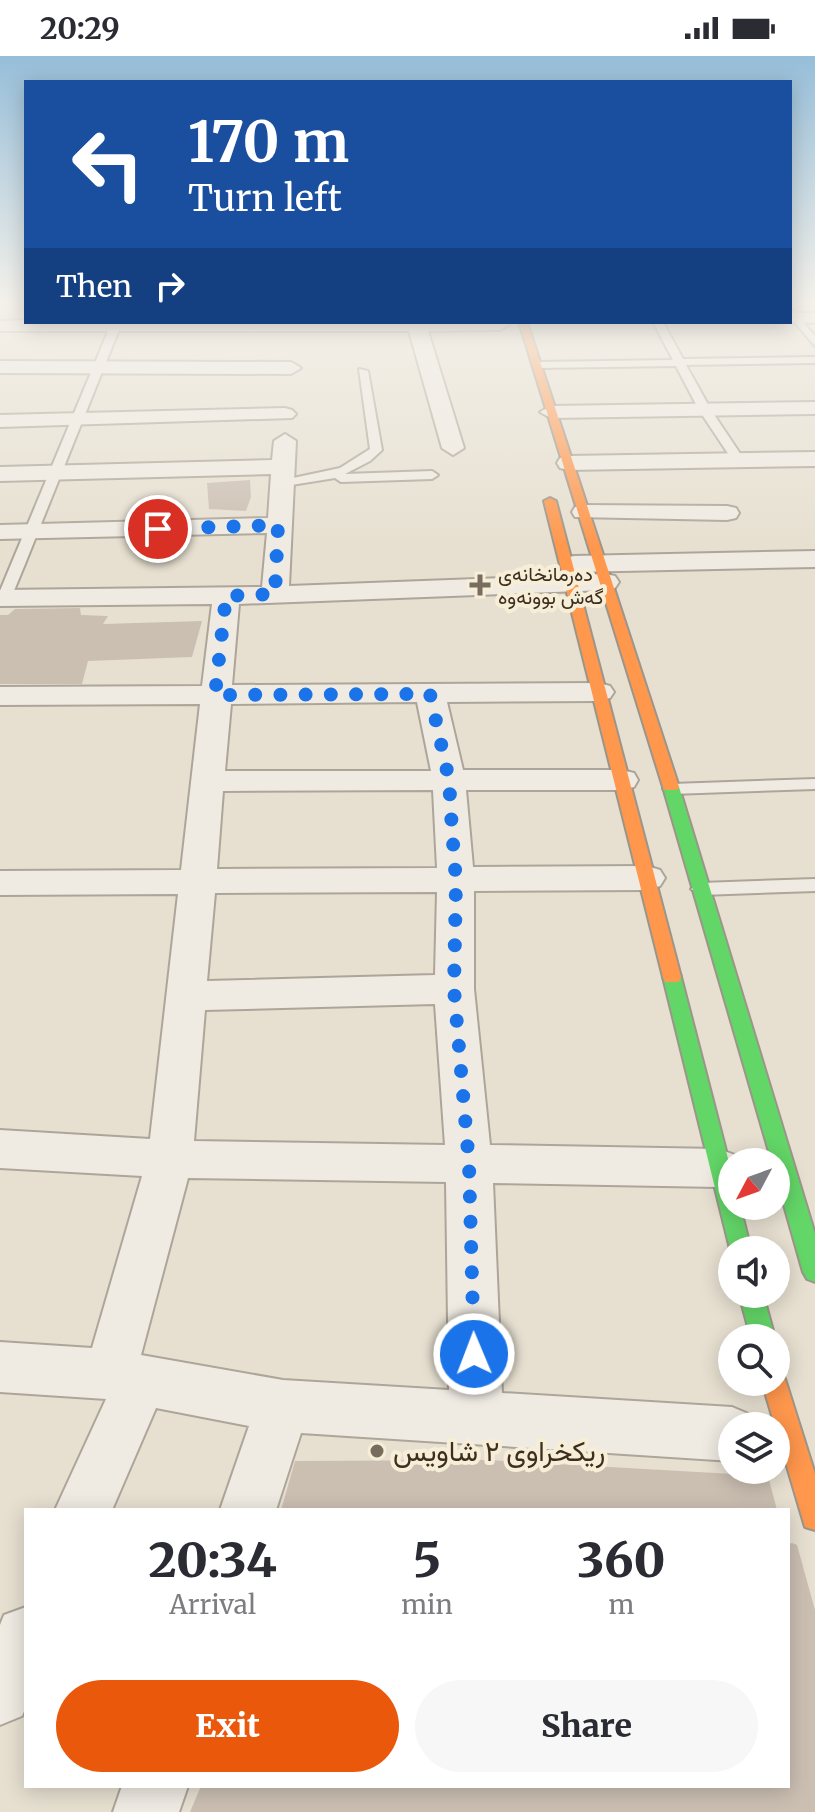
<!DOCTYPE html>
<html lang="en">
<head>
<meta charset="utf-8">
<style>
  :root { --surface:#fff; --page:#f7f7f7; --text:#2b2b33; --muted:#7c7c81; --accent:#ea580c }
  body { margin:0; font-family:Merriweather,Vazirmatn,serif; background:var(--page); color:var(--text); height:100vh; display:flex; flex-direction:column; font-size:30px; white-space:nowrap }
  * { box-sizing:border-box; margin:0 }
  p { font-size:26px; color:var(--muted) }
  .icon { flex:none; width:44px; height:44px; fill:none; stroke:currentColor; stroke-width:2; stroke-linecap:round; stroke-linejoin:round }
  .map { position:relative; flex:1; overflow:hidden }
  .sheet { position:absolute; left:24px; top:1452px; width:766px; height:280px; display:flex; flex-direction:column; background:var(--surface); border-radius:0px; box-shadow:0 4px 20px #0003 }
  .sheet>* { flex:none }
  .guide { position:absolute; left:24px; top:24px; width:768px; height:244px; border-radius:0px; box-shadow:0 4px 20px #0003; background:#1a4fa0; color:#fff; overflow:hidden }
  .needle { width:52px; rotate:229deg }
  .controls { position:absolute; left:718px; top:1092px; display:grid; gap:16px }
  .controls a { display:grid; place-items:center; width:72px; height:72px; border-radius:50%; background:var(--surface); box-shadow:0 4px 20px #0003; font-size:40px }
  .pin { position:absolute; display:grid; place-items:center; width:68px; height:68px; color:#fff; margin:-34px; border:4px solid #fff; border-radius:50%; box-shadow:0 2px 8px #0007 }
  .me { position:absolute; width:88px; margin:-44px; rotate:359deg; stroke-linejoin:round; filter:drop-shadow(0 0 6px #0008) }
  .turn { display:flex; align-items:center; gap:28px; height:168px; padding:0 32px; font-size:36px }
  .turn .icon { width:104px; height:104px; stroke-width:2.5 }
  .turn b { display:block; font-size:56px; line-height:68px }
  .then { display:flex; align-items:center; height:76px; padding:0 32px; background:#0003; gap:16px; font-size:30px }
  .eta { display:flex; justify-content:space-evenly; align-items:center; height:136px; text-align:center }
  .eta b { font-size:48px; font-weight:800; line-height:56px }
  .button { display:flex; gap:16px; margin-top:auto; padding:16px 32px }
  .button a { flex:1; height:92px; border-radius:48px; background:var(--accent); color:#fff; font-size:32px; font-weight:800; line-height:92px; text-align:center }
  .button a+a { background:var(--page); color:var(--text) }
  .status { display:flex; justify-content:space-between; align-items:center; height:56px; padding:0 40px; background:var(--surface); direction:ltr }
  .status svg { height:22px; fill:currentColor }
  .map>svg:first-child { display:block }
  .building { fill:#cbbfb2 }
  .lines { fill:none; stroke-linecap:round; stroke-linejoin:round }
  .lane-casing { stroke:#ada599; stroke-width:4 }
  .street-casing { stroke:#ada599; stroke-width:4 }
  .fast-casing { stroke:#9c958a; stroke-width:4 }
  .slow-casing { stroke:#9c958a; stroke-width:4 }
  .lane { fill:#efebe3; fill-rule:evenodd }
  .street { fill:#efebe3; fill-rule:evenodd }
  .fast { fill:#63d668; fill-rule:evenodd }
  .slow { fill:#ff974d; fill-rule:evenodd }
  .route { stroke:#1a73e8; stroke-width:14; stroke-dasharray:0 25.2 }
  .poi-dot { fill:#786c5e; stroke:#f7eed8; stroke-width:3 }
  .labels { text-anchor:middle; stroke-width:8; stroke-linejoin:round; paint-order:stroke }
  .far-poi-label { font-size:20px; fill:#3d2e20; stroke:#f7eed8; text-anchor:start }
  .near-poi-label { font-size:28px; fill:#3d2e20; stroke:#f7eed8; text-anchor:start }
</style>
</head>
<body>
<div class="status"><b>20:29</b><svg viewBox="0 0 49 12"><path d="M0 12V9h3v3zM5 12V6h3v6zM10 12V3h3v9zM15 12V0h3v12zM26 1h20v11H26zM47 4h2v5h-2z"/></svg></div>
<div class="map">
<svg width="815" height="1756" viewBox="0 0 815 1756">
  <rect width="100%" height="100%" fill="#e7e0d1"/>
  <g class="building">
    <polygon points="250,424 251,441 246,455 209,453 207,427"/>
    <polygon points="80,552 81,559 108,560 103,568 202,565 192,601 88,605 82,628 0,628 0,559 8,559 15,553"/>
    <polygon points="488,1404 768,1420 777,1454 281,1454 295,1405"/>
    <polygon points="792,1487 797,1489 815,1554 815,1756 190,1756 201,1730 788,1730 788,1488"/>
  </g>
  <g class="lines">
    <g class="lane-casing">
      <g id="lane">
        <polygon points="790,252 815,280 815,290 790,261"/>
        <polygon points="112,266 122,266 25,508 11,542 0,545 0,535"/>
        <polygon points="653,266 663,266 683,303 815,301 815,307 686,309 711,354 745,405 743,408 733,405 699,354 676,310 538,312 533,309 538,306 673,304"/>
        <polygon points="359,313 368,315 382,394 370,405 345,418 432,415 438,419 432,423 341,426 335,422 279,431 279,425 340,412 370,393"/>
        <polygon points="815,723 815,733 672,738 663,733 672,728"/>
        <polygon points="815,823 815,835 701,839 691,833 701,827"/>
      </g>
    </g>
    <g class="street-casing">
      <g id="street">
        <polygon points="790,257 815,257 815,267 784,266 790,266"/>
        <polygon points="26,264 507,266 509,269 500,274 428,275 464,392 453,399 442,392 409,275 0,275 0,265"/>
        <polygon points="0,305 291,306 301,312 291,318 0,317"/>
        <polygon points="815,346 815,358 551,362 540,356 551,350"/>
        <polygon points="285,352 292,354 296,358 292,362 0,371 0,359"/>
        <path d="M 285,378 L 296,385 L 289,530 L 606,518 L 615,520 L 619,526 L 615,532 L 606,534 L 239,548 L 232,629 L 599,627 L 610,630 L 614,636 L 610,642 L 599,645 L 447,646 L 463,714 L 622,714 L 634,717 L 638,724 L 634,731 L 622,734 L 466,734 L 473,811 L 647,810 L 660,814 L 665,822 L 660,830 L 647,834 L 474,835 L 474,933 L 490,1089 L 719,1093 L 735,1099 L 739,1106 L 732,1106 L 732,1127 L 719,1131 L 493,1127 L 502,1337 L 732,1351 L 751,1359 L 756,1370 L 732,1370 L 732,1405 L 301,1377 L 276,1454 L 220,1454 L 249,1370 L 156,1352 L 112,1454 L 55,1454 L 106,1343 L 0,1336 L 0,1286 L 92,1292 L 142,1120 L 0,1112 L 0,1074 L 150,1083 L 178,838 L 0,839 L 0,815 L 181,814 L 200,648 L 0,649 L 0,631 L 202,630 L 212,548 L 0,550 L 0,534 L 262,531 L 267,477 L 0,483 L 0,469 L 268,462 L 271,418 L 0,425 L 0,411 L 272,404 L 274,385 ZM 417,646 L 431,715 L 225,715 L 231,648 ZM 433,734 L 437,812 L 217,813 L 223,735 ZM 437,836 L 435,919 L 207,925 L 215,837 ZM 435,948 L 445,1089 L 194,1085 L 205,954 ZM 188,1122 L 446,1126 L 449,1334 L 283,1324 L 141,1299 Z"/>
        <polygon points="815,396 815,410 568,414 560,412 557,407 560,402 568,400"/>
        <polygon points="584,449 727,450 736,452 739,457 736,462 727,464 575,461 572,456 575,451"/>
        <polygon points="815,495 815,511 574,516 565,514 561,508 565,502 574,500"/>
        <polygon points="26,1551 26,1651 22,1660 0,1669 0,1569 4,1559"/>
        <polygon points="122,1730 188,1730 179,1756 113,1756"/>
      </g>
    </g>
    <g class="fast-casing">
      <g id="fast">
        <polygon points="671,726 679,731 815,1178 815,1226 807,1223 803,1216 776,1121 776,1106 772,1106 663,731"/>
        <polygon points="672,914 679,916 681,921 732,1118 732,1150 740,1150 751,1194 732,1194 732,1201 663,921 665,916"/>
        <polygon points="739,1238 763,1238 775,1282 751,1282"/>
      </g>
    </g>
    <g class="slow-casing">
      <g id="slow">
        <polygon points="519,266 527,266 679,731 677,734 665,734 663,731"/>
        <polygon points="550,442 556,445 681,921 679,926 665,926 663,921 544,445"/>
        <polygon points="776,1315 783,1318 786,1326 815,1418 815,1474 805,1471 802,1461 762,1326 776,1326"/>
      </g>
    </g>
    <use href="#lane" class="lane"/>
    <use href="#street" class="street"/>
    <use href="#fast" class="fast"/>
    <use href="#slow" class="slow"/>
  </g>
  <linearGradient id="sky" x2="0" y2="1"><stop stop-color="#96bed9"/><stop offset="0.5" stop-color="#f4f1ea"/><stop offset="1" stop-color="#f4f1ea" stop-opacity="0"/></linearGradient>
  <rect width="815" height="492" fill="url(#sky)"/>
  <g class="lines">
    <polyline class="route" points="158,473 278,469 275,538 226,540 215,639 430,638 449,724 452,774 456,825 454,933 469,1108 474,1298"/>
  </g>
  <g class="poi-dot">
    <path d="M476 517h8v8h8v8h-8v8h-8v-8h-8v-8h8z"/>
    <circle cx="377" cy="1395" r="8"/>
  </g>
  <g class="labels">
    <g class="far-poi-label">
      <text x="498" y="525">دەرمانخانەی<tspan x="498" dy="23">گەش بوونەوە</tspan></text>
    </g>
    <g class="near-poi-label">
      <text x="393" y="1405">ريكخراوى ۲ شاويس</text>
    </g>
  </g>
</svg>
<div class="controls">
<a><svg class="needle" viewBox="-14 -14 28 28"><path d="M0-13l5 13h-10z" fill="#e53935"/><path d="M0 13l5-13h-10z" fill="#7c7c81"/></svg></a>
<a><svg class="icon" aria-label="sound" viewBox="0 0 24 24"><path d="M4 9h4l5-4v14l-5-4H4zM17 9q2 3 0 6"/></svg></a>
<a><svg class="icon" aria-label="search" viewBox="0 0 24 24"><circle cx="10" cy="10" r="6"/><path d="M15 15l6 6"/></svg></a>
<a><svg class="icon" aria-label="layers" viewBox="0 0 24 24"><path d="M12 4l9 5-9 5-9-5zM3 14l9 5 9-5"/></svg></a>
</div>
<div class="pin" style="left:158px;top:473px;background:#d93025"><svg class="icon" aria-label="arrive" viewBox="0 0 24 24"><path d="M6 21V4h12l-3 4 3 4H6"/></svg></div>
<svg class="me" style="left:474px;top:1298px" viewBox="-20 -20 40 40"><circle r="17" fill="#1a73e8" stroke="#fff" stroke-width="3"/><path d="M0-11L8 9 0 5-8 9z" fill="#fff"/></svg>
<div class="guide">
<div class="turn"><svg class="icon" aria-label="left" viewBox="0 0 24 24"><path d="M17 20v-9H6M10 6l-5 5 5 5"/></svg><div><b>170 m</b>Turn left</div></div>
<div class="then">Then<svg class="icon" aria-label="right" viewBox="0 0 24 24"><path d="M7 20v-9h11M14 6l5 5-5 5"/></svg></div>
</div>
<section class="sheet">
<div class="eta">
<div><b>20:34</b><p>Arrival</p></div>
<div><b>5</b><p>min</p></div>
<div><b>360</b><p>m</p></div>
</div>
<div class="button"><a>Exit</a><a>Share</a></div>
</section>
</div>
</body>
</html>
